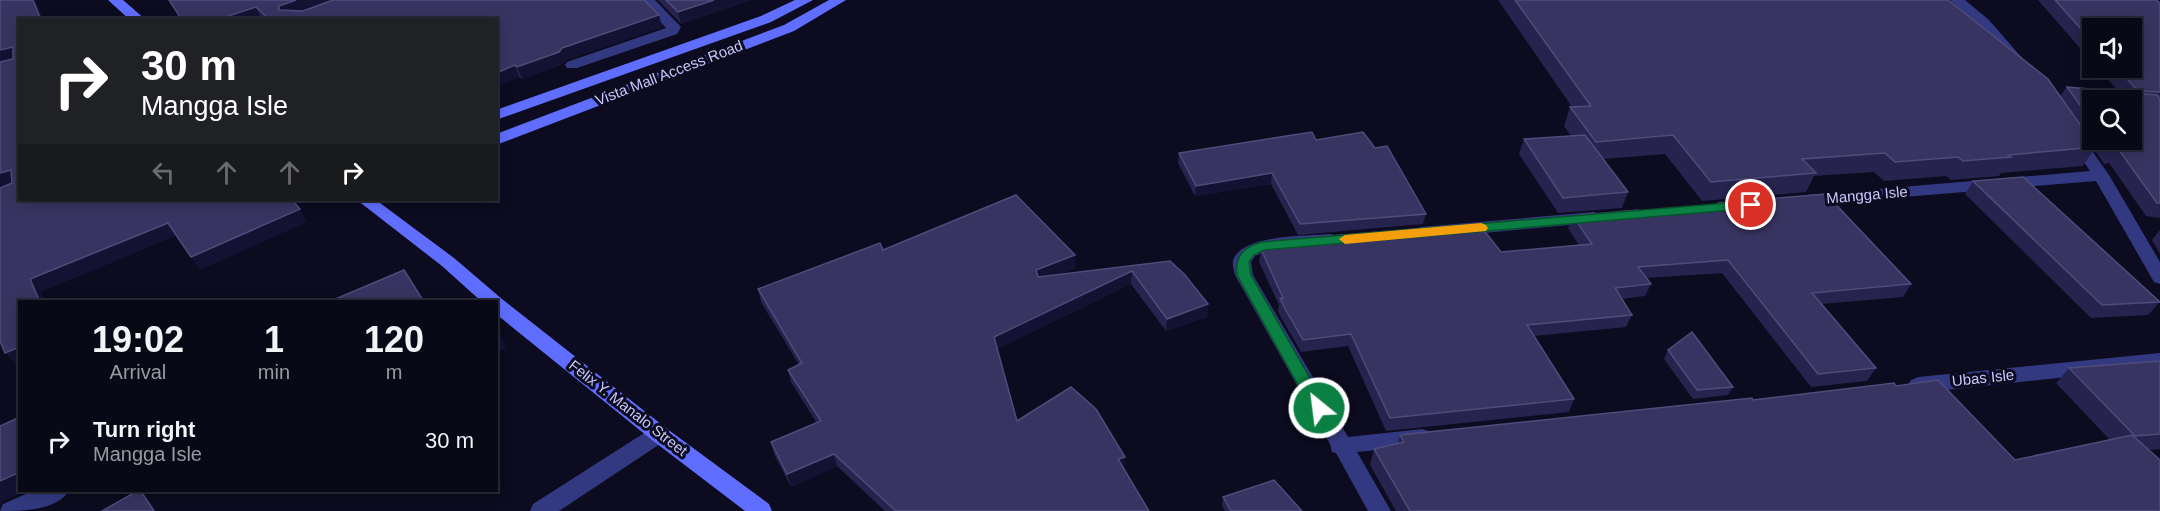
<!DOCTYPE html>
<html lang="en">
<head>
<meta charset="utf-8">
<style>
  :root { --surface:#090817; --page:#121120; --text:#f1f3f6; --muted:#999aa1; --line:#292936 }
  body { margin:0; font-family:Helvetica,sans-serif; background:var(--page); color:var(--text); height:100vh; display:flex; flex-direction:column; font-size:22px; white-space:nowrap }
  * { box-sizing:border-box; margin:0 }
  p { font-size:20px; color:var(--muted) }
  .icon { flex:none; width:33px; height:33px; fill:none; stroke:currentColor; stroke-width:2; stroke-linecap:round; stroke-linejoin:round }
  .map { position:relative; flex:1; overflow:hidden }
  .details { position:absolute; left:18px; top:300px; width:480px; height:192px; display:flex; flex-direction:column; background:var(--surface); border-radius:0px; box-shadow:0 3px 15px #0003,0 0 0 2px var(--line) }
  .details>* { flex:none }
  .banner { position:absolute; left:18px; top:18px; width:480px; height:183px; border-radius:0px; box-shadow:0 3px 15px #0003,0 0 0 2px var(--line); background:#202124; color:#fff; overflow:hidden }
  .tools { position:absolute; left:2082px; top:18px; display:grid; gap:12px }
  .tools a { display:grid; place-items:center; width:60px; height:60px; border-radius:0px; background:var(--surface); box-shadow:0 3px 15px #0003,0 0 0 2px var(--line); font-size:30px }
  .pin { position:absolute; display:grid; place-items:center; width:51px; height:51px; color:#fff; margin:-26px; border:3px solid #fff; border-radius:50%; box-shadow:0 2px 6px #0007 }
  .me { position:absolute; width:66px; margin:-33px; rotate:331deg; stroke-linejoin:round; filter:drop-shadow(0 0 4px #0008) }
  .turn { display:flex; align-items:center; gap:21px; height:126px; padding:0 24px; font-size:27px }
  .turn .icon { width:78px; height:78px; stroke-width:2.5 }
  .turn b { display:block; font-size:42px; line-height:51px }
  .lanes { display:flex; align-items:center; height:57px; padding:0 24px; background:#0003; justify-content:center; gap:30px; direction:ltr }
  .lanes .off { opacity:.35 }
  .eta { display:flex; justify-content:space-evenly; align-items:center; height:102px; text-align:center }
  .eta b { font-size:36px; font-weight:700; line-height:42px }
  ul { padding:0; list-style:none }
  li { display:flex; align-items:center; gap:18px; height:78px; padding:0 24px }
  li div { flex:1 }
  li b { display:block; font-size:22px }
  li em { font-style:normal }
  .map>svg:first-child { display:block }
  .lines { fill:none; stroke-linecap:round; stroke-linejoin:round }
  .street { fill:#333980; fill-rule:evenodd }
  .secondary { fill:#606eff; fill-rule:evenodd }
  .wall { fill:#26234e; fill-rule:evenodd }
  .shaded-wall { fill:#141233 }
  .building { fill:#383461; stroke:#4e4c7a; stroke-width:1.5 }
  .route { fill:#0b8043; stroke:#07532c; stroke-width:1.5 }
  .slow { fill:#f59e0b }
  .labels { text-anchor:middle; stroke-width:6; stroke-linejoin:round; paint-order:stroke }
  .street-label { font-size:15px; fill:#c9c9ff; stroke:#0c0b1f }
</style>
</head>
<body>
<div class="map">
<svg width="2160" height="511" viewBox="0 0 2160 511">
  <rect width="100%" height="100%" fill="#0c0b1f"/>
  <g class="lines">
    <g class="street">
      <polygon points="640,0 655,0 681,27 677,34 577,68 567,68 565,65 567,62 666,28"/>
      <polygon points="1950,0 1965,0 1989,20 2022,58 2024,61 2022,64 2012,64 1979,26"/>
      <polygon points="2075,133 2081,135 2109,175 2160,262 2160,284 2154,282 2096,181 1807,205 1801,204 1798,200 1801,196 1807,195 2090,171 2067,138"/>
      <polygon points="1594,212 1600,214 1603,218 1600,222 1421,239 1415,237 1412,233 1415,229 1421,227"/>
      <path d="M 1331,234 L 1337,236 L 1340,240 L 1337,244 L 1265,252 L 1255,256 L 1251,262 L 1253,275 L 1348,437 L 1422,429 L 1429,431 L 1433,437 L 1429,443 L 1422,445 L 1357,452 L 1391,511 L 1368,511 L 1336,453 L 1332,452 L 1330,444 L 1235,275 C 1234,271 1232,264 1233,261 C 1240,234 1309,236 1331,234 Z"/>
      <polygon points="2160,353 2160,367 1918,393 1911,390 1908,385 1911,380 1918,377"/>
      <polygon points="659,426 666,428 670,434 666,440 559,511 530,511 533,504 652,428"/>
      <path d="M 35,490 L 69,490 C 58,511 20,511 0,511 L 3,504 Z"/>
    </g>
    <g class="secondary">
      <polygon points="108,0 123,0 146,20 130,20"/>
      <polygon points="795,0 813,0 771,22 496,120 496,110 761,16"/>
      <polygon points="829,0 846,0 794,31 496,145 496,134 784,25"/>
      <polygon points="357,200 376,200 454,258 502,299 666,428 769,504 772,511 745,511 652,440 496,314 496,302 482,302 442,266"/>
    </g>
  </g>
  <g class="wall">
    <polygon points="169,0 659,15 662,27 566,60 563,64 522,79 519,77 496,20 181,20"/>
    <polygon points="658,0 751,0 681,24"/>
    <path d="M 1498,0 L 1948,0 L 2060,96 L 2067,87 L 2119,92 L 2098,68 L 2132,68 L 2092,28 L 2092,62 L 2038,0 L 2156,0 L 2160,3 L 2160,218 L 2146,216 L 2109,163 L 2104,164 L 2094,149 L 2083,166 L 2001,173 L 1999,176 L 1951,180 L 1946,176 L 1884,181 L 1874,172 L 1814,176 L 1806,192 L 1702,201 L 1665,154 L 1603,159 L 1628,192 L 1622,208 L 1558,213 L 1519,154 L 1524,139 L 1571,136 L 1564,126 L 1570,107 L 1572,107 ZM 2092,100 L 2132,140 L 2092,140 Z"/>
    <polygon points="1316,140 1426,214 1423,224 1298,235 1271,184 1195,196 1178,163 1179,153"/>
    <polygon points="1973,181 2160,302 2148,315 2091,318 1965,194"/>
    <polygon points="1719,203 1911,284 1903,297 1822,304 1876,368 1867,381 1811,387 1722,273 1647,278 1651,284 1645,296 1622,299 1632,315 1626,327 1534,336 1574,399 1569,412 1386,431 1348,346 1301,352 1282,319 1278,311 1279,305 1259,262 1261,249 1307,244 1308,238 1439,230 1501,252 1579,245 1568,228 1573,216 1641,214 1718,207"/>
    <polygon points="2159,231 2160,231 2160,254 2152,240"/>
    <polygon points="883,250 1075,268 1057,275 1170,261 1208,304 1207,317 1166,331 1131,284 997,349 1017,421 1124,469 1149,511 885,511 837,466 791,487 774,454 771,442 816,422 791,382 788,370 799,365 761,302 758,289"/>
    <polygon points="1668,350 1733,387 1728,395 1693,399 1664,359"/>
    <polygon points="2160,361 2160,449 2149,450 2160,511 1396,511 1370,465 1374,449 1398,443 1400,435 1896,386 2015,460 2110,440 2056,383 2069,368"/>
    <polygon points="1223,497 1302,511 1225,511 1222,506"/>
  </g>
  <g class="shaded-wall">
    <polygon points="33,0 36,0 44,20 41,20"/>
    <polygon points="296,0 332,0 285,18 279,10 279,6"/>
    <polygon points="714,0 751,0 681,24 678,12"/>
    <polygon points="256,7 262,19 216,20"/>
    <polygon points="659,15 662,27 566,60 563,64 522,79 517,67 562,48"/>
    <polygon points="13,47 20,57 0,64 0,50"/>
    <polygon points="515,65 519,77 496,87 496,73"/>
    <polygon points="11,170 20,181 3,188 0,185 0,173"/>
    <polygon points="1272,173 1271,184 1195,196 1196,186"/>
    <polygon points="300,209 307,222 200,270 191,257"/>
    <polygon points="168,223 176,236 41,292 45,302 40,302 30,279"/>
    <polygon points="1075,255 1075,268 1037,283 1036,270"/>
    <polygon points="1132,271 1131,284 995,350 994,337"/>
    <polygon points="1208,304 1207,317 1166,331 1167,319"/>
    <polygon points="500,335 506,348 496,353 496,336"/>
    <polygon points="20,347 20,365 17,366 5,353"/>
    <polygon points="834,454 837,466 791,487 787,474"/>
    <polygon points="1125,457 1124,469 1118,459"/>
    <polygon points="19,472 20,490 28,490 2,502 0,507 0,481"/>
    <polygon points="140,490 153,505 157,511 154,511"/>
  </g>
  <g class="building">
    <polygon points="0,0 33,0 41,20 20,20 20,200 292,200 300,209 191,257 168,223 30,279 40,302 20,302 20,347 5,353 0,341 0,188 12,183 11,170 0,173 0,62 13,59 13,47 0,50"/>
    <polygon points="169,0 296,0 279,6 279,10 303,11 333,0 644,0 659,15 562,48 559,52 517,67 515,65 496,73 496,20 270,20 256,7 216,20 182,20"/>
    <polygon points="666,0 714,0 678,12"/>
    <polygon points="1515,0 1948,0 2048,79 2096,147 2008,155 2011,157 1963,161 1958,157 1895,162 1885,153 1802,159 1816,173 1711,182 1673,135 1596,142 1570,107 1591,106"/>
    <polygon points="2055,0 2156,0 2160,3 2160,92 2138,91 2117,68 2132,68 2132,28 2092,28 2092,41"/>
    <polygon points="2067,87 2157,95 2160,99 2160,203 2157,203 2119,150 2114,151 2106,140 2132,140 2132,100 2092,100 2092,122"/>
    <polygon points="1312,132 1316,140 1363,132 1375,148 1387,146 1426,214 1300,224 1272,173 1196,186 1179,153"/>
    <polygon points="1585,135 1628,192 1563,198 1524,139"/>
    <polygon points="2023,177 2160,302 2102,305 1973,181"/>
    <polygon points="1826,194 1911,284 1812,293 1876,368 1818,374 1728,260 1638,267 1651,284 1615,288 1632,315 1527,325 1574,399 1390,418 1351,334 1303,340 1284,307 1280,298 1283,298 1261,249 1311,243 1308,238 1437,227 1439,230 1445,229 1449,234 1482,228 1501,252 1592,244 1573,216 1638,210 1641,214 1722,207 1719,203"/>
    <polygon points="1016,195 1075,255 1036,270 1038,277 1170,261 1185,275 1208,304 1167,319 1132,271 994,337 1017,421 1071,387 1096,409 1125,457 1118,459 1149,511 896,511 834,454 787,474 771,442 821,421 788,370 802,363 758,289 880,243 883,250"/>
    <polygon points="404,270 424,302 333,302 333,300"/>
    <polygon points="1692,332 1733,387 1697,390 1668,350"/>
    <polygon points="2160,361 2160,434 2135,436 2069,368"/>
    <polygon points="1938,380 2015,460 2132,435 2160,460 2160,511 1410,511 1374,449 1404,442 1400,435 1752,398 1753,400 1894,383 1896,386"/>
    <polygon points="20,417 20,472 0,481 0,426"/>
    <polygon points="1274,480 1302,511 1231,511 1223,497"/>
    <polygon points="139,490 140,490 154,511 102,511"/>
  </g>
  <path class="route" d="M 1751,201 L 1758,205 L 1756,208 L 1264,250 L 1254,255 L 1249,262 L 1251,275 L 1327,408 L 1324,412 L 1313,412 L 1237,275 C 1235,256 1243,247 1262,242 Z"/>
  <polygon class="slow" points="1481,223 1486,225 1488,228 1486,231 1345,244 1339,239 1345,235"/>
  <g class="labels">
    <g class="street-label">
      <text transform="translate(669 73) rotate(-21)" y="5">Vista Mall Access Road</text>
      <text transform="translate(1867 195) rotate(-5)" y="5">Mangga Isle</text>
      <text transform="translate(1983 378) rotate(-6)" y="5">Ubas Isle</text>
      <text transform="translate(628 408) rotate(38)" y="5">Felix Y. Manalo Street</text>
    </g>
  </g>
</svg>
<div class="tools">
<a><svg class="icon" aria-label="sound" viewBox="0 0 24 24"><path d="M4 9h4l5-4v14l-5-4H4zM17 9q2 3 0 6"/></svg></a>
<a><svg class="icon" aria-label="search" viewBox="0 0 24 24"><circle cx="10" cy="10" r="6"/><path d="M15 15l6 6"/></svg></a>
</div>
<div class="pin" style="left:1751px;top:205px;background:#d93025"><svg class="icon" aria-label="arrive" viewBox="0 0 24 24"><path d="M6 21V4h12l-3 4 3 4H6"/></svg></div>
<svg class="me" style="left:1319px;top:408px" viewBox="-20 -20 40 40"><circle r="17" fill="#0b8043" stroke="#fff" stroke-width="3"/><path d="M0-11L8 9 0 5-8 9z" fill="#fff"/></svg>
<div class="banner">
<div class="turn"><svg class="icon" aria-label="right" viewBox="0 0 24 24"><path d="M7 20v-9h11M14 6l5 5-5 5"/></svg><div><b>30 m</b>Mangga Isle</div></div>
<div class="lanes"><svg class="icon off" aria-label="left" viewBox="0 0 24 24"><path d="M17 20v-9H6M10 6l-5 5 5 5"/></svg><svg class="icon off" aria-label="ahead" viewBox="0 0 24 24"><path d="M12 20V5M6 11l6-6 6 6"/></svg><svg class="icon off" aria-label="ahead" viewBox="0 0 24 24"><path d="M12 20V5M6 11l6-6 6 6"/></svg><svg class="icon" aria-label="right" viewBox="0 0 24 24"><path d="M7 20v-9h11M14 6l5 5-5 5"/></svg></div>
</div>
<section class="details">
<div class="eta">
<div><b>19:02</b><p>Arrival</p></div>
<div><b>1</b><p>min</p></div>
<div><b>120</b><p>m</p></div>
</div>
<ul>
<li><svg class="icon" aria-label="right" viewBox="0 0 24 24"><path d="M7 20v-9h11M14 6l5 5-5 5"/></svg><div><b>Turn right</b><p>Mangga Isle</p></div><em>30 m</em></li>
</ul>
</section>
</div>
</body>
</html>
